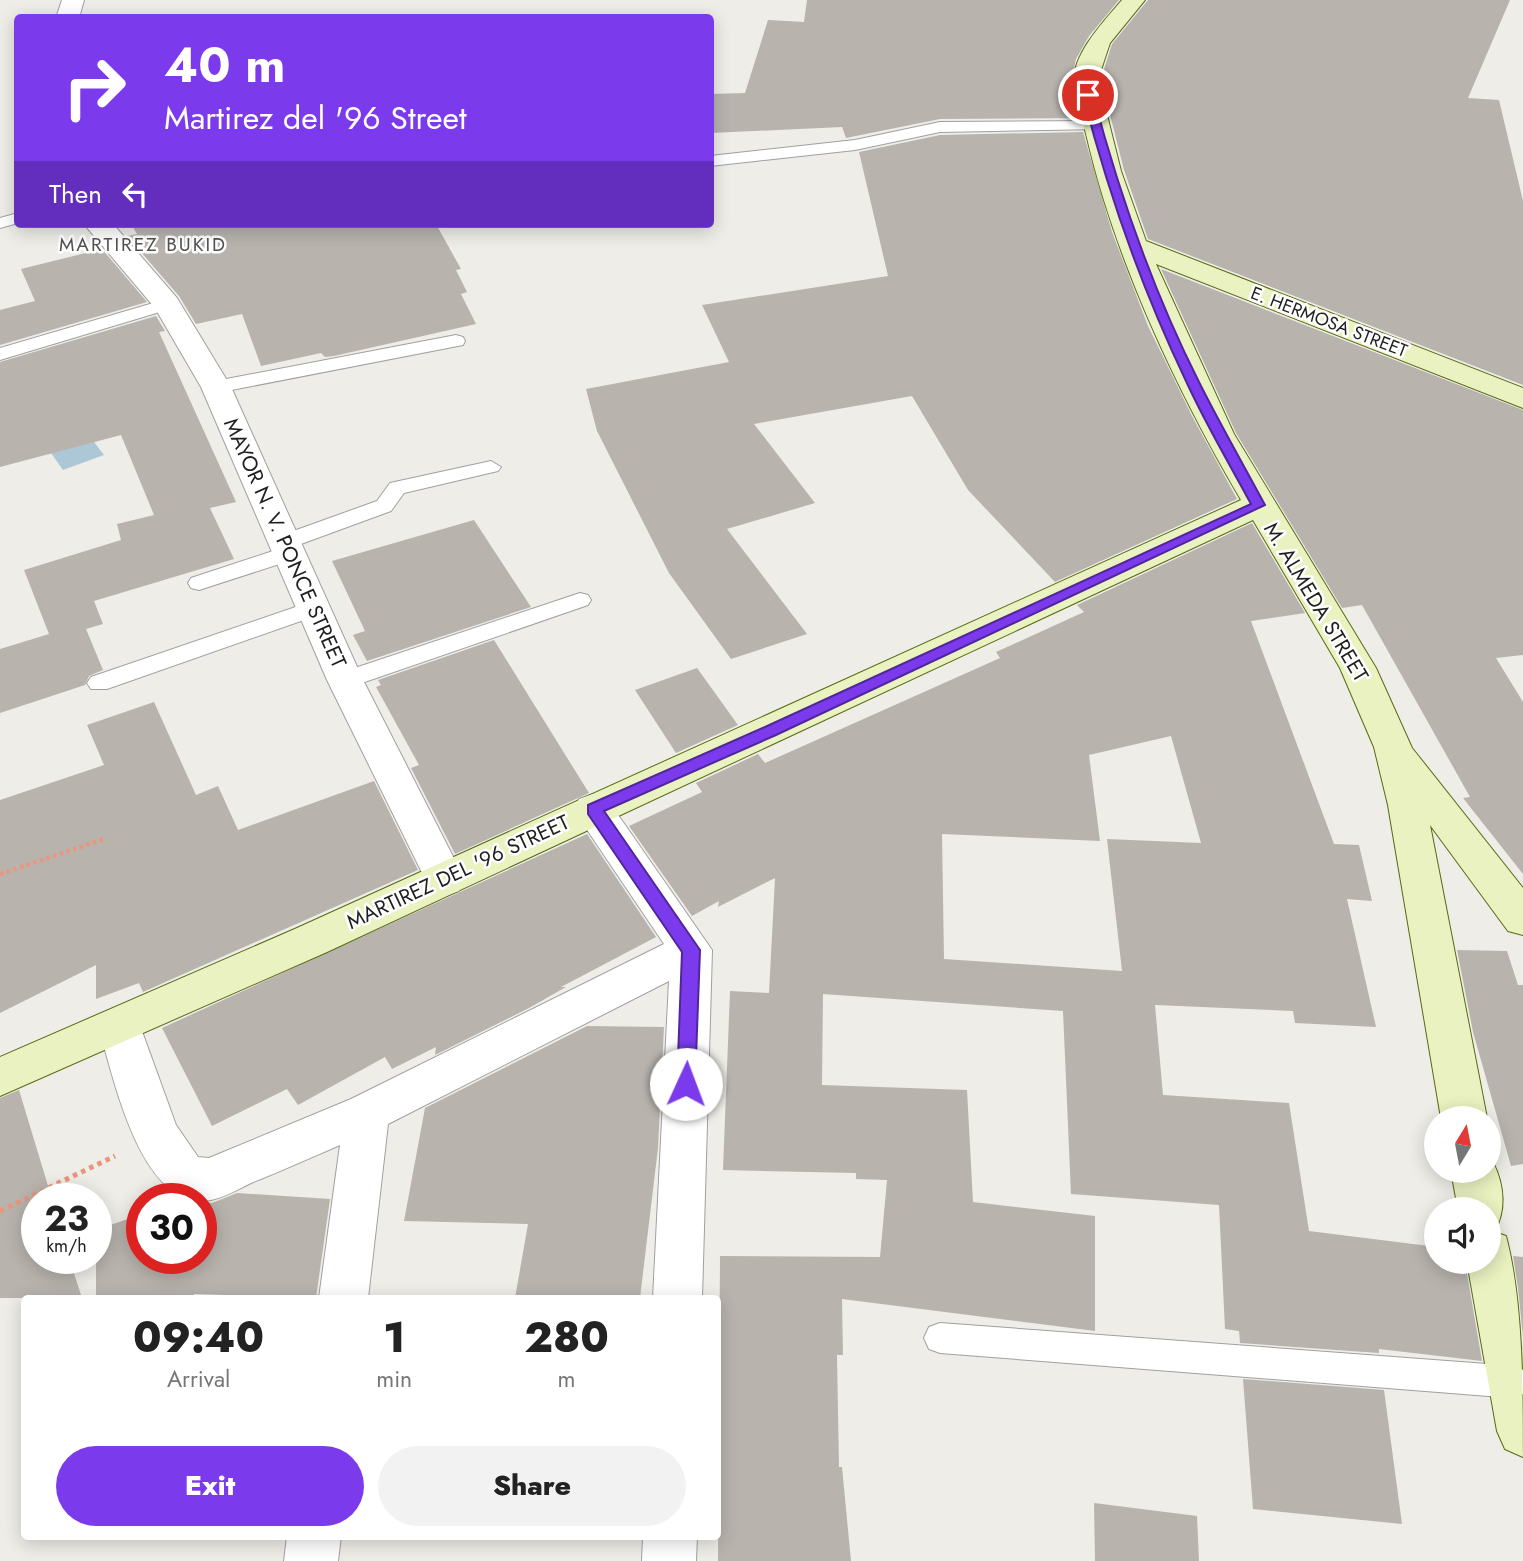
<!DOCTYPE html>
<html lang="en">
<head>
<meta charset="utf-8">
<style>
  :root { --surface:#fff; --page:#f2f2f2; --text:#222; --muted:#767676; --accent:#7c3aed }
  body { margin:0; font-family:Jost,sans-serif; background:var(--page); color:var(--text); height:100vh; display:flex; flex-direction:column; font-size:26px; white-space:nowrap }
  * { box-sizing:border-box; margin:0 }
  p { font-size:23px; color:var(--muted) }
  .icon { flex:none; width:38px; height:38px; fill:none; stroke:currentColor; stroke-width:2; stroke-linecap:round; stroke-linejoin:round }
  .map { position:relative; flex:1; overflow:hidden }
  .drawer { position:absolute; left:21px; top:1295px; width:700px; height:245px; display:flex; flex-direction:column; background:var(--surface); border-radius:7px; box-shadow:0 4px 18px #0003 }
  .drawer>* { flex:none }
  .top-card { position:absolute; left:14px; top:14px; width:700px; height:214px; border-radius:7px; box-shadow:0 4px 18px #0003; background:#7c3aed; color:#fff; overflow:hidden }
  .needle { width:46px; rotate:10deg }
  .fabs { position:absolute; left:1424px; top:1106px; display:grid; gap:14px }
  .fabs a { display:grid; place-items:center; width:77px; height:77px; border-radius:50%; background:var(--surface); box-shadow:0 4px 18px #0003; font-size:35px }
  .speed { position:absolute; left:21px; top:1183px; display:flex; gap:14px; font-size:35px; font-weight:700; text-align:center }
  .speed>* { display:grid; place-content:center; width:91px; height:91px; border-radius:50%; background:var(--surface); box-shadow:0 4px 18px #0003; line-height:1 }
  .speed small { font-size:18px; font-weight:400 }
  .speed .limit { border:10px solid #d22; background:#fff; color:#111 }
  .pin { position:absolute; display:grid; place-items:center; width:60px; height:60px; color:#fff; margin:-30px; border:4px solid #fff; border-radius:50%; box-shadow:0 2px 7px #0007 }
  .me { position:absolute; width:77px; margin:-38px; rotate:2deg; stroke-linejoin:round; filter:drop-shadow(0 0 5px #0008) }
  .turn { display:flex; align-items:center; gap:24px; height:147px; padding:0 35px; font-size:32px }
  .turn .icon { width:91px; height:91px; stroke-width:2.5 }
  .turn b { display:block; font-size:49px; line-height:60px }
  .then { display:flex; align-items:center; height:66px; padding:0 35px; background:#0003; gap:14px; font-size:26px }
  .eta { display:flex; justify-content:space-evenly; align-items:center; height:119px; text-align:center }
  .eta b { font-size:42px; font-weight:800; line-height:49px }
  .cta { display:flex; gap:14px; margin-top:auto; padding:14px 35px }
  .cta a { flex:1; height:80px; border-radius:42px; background:var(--accent); color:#fff; font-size:28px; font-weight:800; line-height:80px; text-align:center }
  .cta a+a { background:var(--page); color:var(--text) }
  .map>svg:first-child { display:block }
  .water { fill:#acc8d7 }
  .building { fill:#b8b3ad; fill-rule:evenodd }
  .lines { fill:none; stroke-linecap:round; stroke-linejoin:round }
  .lane-casing { stroke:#a0a0a0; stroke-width:2 }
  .street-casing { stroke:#a0a0a0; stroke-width:2 }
  .secondary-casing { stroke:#566a12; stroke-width:2 }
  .path-far1 { stroke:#ea957d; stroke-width:4.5; stroke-dasharray:3.5 3.5; stroke-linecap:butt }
  .path { stroke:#ea957d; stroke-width:5; stroke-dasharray:4.5 4.5; stroke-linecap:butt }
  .lane { fill:#fff; fill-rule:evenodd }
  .street { fill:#fff; fill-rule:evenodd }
  .secondary { fill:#eaf2c1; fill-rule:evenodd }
  .route { fill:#7c3aed; stroke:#51269a; stroke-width:2 }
  .labels { text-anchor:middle; stroke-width:5; stroke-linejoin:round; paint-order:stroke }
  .far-street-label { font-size:18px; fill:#1f1f1f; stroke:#fff }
  .far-neighbourhood-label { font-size:19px; letter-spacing:2px; fill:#525252; stroke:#fff }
  .street-label { font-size:21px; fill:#1f1f1f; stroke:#fff }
</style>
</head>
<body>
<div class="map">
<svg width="1523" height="1561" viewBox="0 0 1523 1561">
  <rect width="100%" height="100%" fill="#efede7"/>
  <polygon class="water" points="79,422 104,455 63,470 51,453"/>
  <g class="building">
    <polygon points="807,0 1119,0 1089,36 1076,59 1071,81 1079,118 940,119 846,138 842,127 710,133 710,94 745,93 768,20 804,22"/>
    <polygon points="1148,0 1510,0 1468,98 1499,100 1523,201 1523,385 1148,239 1124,170 1101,79 1112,44"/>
    <polygon points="1083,132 1112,232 1148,326 1192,416 1237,499 1055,582 968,490 912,396 754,424 815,503 727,529 807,634 731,659 669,573 597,431 586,389 729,362 702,305 888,276 859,152 940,135"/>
    <polygon points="131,224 436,224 461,269 456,270 467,292 461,294 476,324 334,356 325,357 321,353 261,366 242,314 196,324 179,296 127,236 137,234"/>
    <polygon points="102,249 147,302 0,345 0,310 35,301 21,269"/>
    <polygon points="1161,269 1523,410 1523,655 1496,658 1523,702 1523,874 1463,798 1470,797 1362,605 1342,608 1236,433"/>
    <polygon points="156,316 165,331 159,332 236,502 210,508 234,559 94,601 103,624 86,629 103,670 89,676 85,685 0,713 0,649 49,634 24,570 121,540 117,524 154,515 121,435 0,467 0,362"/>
    <polygon points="474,520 531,607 367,661 353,635 365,631 332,561"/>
    <path d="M 1252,523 L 1305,613 L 1251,621 L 1334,844 L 1359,845 L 1372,901 L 1347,899 L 1376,1027 L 1295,1023 L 1293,1011 L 1155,1005 L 1163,1095 L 1289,1103 L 1309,1231 L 1437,1247 L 1437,1262 L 1465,1262 L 1482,1361 L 1379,1349 L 1379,1353 L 1240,1343 L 1239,1331 L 1225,1329 L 1219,1205 L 1071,1194 L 1063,1011 L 823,994 L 822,1085 L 967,1090 L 973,1202 L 1095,1216 L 1095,1331 L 842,1299 L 843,1355 L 837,1355 L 839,1467 L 842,1467 L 851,1561 L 718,1561 L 720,1256 L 880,1257 L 887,1180 L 856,1179 L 856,1173 L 723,1170 L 730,991 L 769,993 L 775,878 L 718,907 L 719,901 L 692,916 L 629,826 L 702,792 L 696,783 L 758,754 L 765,763 L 1000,658 L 996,652 L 1084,612 L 1077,605 ZM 1171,736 L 1201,843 L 1107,839 L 1122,971 L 944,959 L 942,834 L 1100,841 L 1089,755 Z"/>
    <polygon points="494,640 589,793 455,854 411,768 419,765 376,687 381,685 378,680"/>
    <polygon points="697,668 738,725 676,753 635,690"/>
    <polygon points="154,702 196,795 218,786 238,830 374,781 418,870 143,992 139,983 96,999 96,965 0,1013 0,800 104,765 87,725"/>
    <polygon points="587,834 656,937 561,987 566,987 529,1008 435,1055 436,1047 392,1069 385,1057 298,1105 287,1089 212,1126 162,1028"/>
    <polygon points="1457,950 1507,951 1518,985 1523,985 1523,1164 1511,1166 1473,1032"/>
    <polygon points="587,1026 664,1027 658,1148 640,1298 515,1298 528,1224 404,1221 425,1108"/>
    <polygon points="19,1090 52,1199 37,1199 37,1258 69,1258 82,1298 0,1298 0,1098"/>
    <polygon points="237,1193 330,1199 316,1298 194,1294 194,1298 96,1298 96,1230 142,1214 142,1258 201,1258 201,1202 212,1203"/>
    <polygon points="1513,1256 1523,1257 1523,1337 1518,1288"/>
    <polygon points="1243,1379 1384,1390 1402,1524 1253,1509"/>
    <polygon points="1094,1503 1197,1516 1199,1561 1095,1561"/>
  </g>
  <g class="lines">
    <g class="lane-casing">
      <g id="lane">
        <polygon points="1097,121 1105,126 1103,129 940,132 855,150 710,166 710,156 855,140 940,122"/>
        <polygon points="18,213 18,223 0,228 0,218"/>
        <polygon points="167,299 173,300 176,304 173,308 0,360 0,348"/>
        <polygon points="456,335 463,337 465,341 463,345 216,393 206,387 216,381"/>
        <polygon points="491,461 501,467 498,471 404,493 391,511 290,548 298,554 295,559 199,590 191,588 188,583 191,578 279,549 271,543 274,538 377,501 390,483"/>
        <polygon points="580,593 588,595 591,600 588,605 353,686 337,686 333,680 337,674"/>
        <polygon points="313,601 321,604 324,609 321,614 107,689 91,689 87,683 91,677"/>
        <polygon points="940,1323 1514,1366 1523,1370 1523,1394 1514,1398 940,1353 929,1349 924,1338 929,1327"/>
      </g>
    </g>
    <g class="street-casing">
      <g id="street">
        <polygon points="62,0 84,0 79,18 56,18"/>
        <polygon points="84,224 113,224 177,298 231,387 363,680 465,880 459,891 445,896 431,891 327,680 201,387 155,308"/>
        <path d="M 593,794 L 607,799 L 712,950 L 702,1298 L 653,1298 L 669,981 L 388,1124 L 368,1298 L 319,1298 L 340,1145 C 310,1158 281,1171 251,1183 C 239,1189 225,1197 211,1200 C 140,1213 113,1074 98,1025 L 105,1012 L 120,1007 L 135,1012 L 176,1125 L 198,1157 L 209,1158 L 351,1099 L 664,944 L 573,809 L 579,799 Z"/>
        <polygon points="287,1536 341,1536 338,1561 284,1561"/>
        <polygon points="643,1536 697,1536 696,1561 642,1561"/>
      </g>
    </g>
    <g class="secondary-casing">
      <g id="secondary">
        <path d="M 1122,0 L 1145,0 L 1110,43 L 1098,79 L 1121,171 L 1146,241 L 1523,388 L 1523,408 L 1156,264 L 1234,434 L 1376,668 L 1412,748 L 1523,888 L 1523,935 L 1508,931 L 1430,825 L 1487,1118 L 1441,1118 L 1388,805 L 1374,747 L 1340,668 L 1253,520 L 327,952 L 0,1096 L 0,1057 L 297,928 L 1241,500 C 1177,391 1116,262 1087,138 C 1083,120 1075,100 1074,81 C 1073,53 1105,20 1122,0 Z"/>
        <path d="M 1489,1156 C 1502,1175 1507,1203 1498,1224 L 1489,1227 L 1489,1209 L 1458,1209 L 1451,1171 L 1489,1171 Z"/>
        <path d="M 1489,1230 L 1506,1236 C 1523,1300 1523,1388 1523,1457 L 1505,1449 L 1497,1431 L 1467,1262 L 1489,1262 Z"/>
      </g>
    </g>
    <polyline class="path-far1" points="0,874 104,839"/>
    <polyline class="path" points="0,1211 115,1156"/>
    <use href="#lane" class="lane"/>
    <use href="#street" class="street"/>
    <use href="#secondary" class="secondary"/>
  </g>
  <path class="route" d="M 1088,92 L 1093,95 C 1119,193 1153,291 1199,382 C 1220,424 1243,464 1265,505 L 776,735 L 604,811 L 700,950 L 695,1084 L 693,1090 L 680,1090 L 677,1084 L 682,952 L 588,814 L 588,805 L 765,727 L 1251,504 C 1229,463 1205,423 1186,381 C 1142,289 1108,193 1083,95 Z"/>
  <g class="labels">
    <g class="far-street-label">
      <text transform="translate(1329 322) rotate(21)" y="6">E. HERMOSA STREET</text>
    </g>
    <g class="far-neighbourhood-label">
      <text x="143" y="251">MARTIREZ BUKID</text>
    </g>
    <g class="street-label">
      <text transform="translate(285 543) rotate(66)" y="7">MAYOR N. V. PONCE STREET</text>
      <text transform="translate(1316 602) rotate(59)" y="7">M. ALMEDA STREET</text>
      <text transform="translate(458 872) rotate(-25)" y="7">MARTIREZ DEL '96 STREET</text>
    </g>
  </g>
</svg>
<div class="fabs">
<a><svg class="needle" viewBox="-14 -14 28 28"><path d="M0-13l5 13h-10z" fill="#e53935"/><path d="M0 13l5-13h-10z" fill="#767676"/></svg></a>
<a><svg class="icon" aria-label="sound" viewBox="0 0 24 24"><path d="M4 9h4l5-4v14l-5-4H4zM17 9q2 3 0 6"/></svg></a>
</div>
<div class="speed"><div>23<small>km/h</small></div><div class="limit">30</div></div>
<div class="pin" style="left:1088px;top:95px;background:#d93025"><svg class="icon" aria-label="arrive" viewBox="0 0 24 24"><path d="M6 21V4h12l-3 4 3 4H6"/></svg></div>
<svg class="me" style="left:686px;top:1084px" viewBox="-20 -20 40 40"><circle r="19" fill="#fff"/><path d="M0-13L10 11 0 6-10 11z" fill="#7c3aed"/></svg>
<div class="top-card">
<div class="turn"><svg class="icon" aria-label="right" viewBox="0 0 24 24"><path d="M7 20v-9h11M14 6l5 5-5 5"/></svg><div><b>40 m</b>Martirez del '96 Street</div></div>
<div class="then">Then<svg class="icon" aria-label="left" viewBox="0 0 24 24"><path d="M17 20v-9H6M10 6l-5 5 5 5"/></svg></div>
</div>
<section class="drawer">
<div class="eta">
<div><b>09:40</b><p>Arrival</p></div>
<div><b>1</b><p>min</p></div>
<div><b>280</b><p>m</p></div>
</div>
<div class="cta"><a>Exit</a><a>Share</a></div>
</section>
</div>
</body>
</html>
